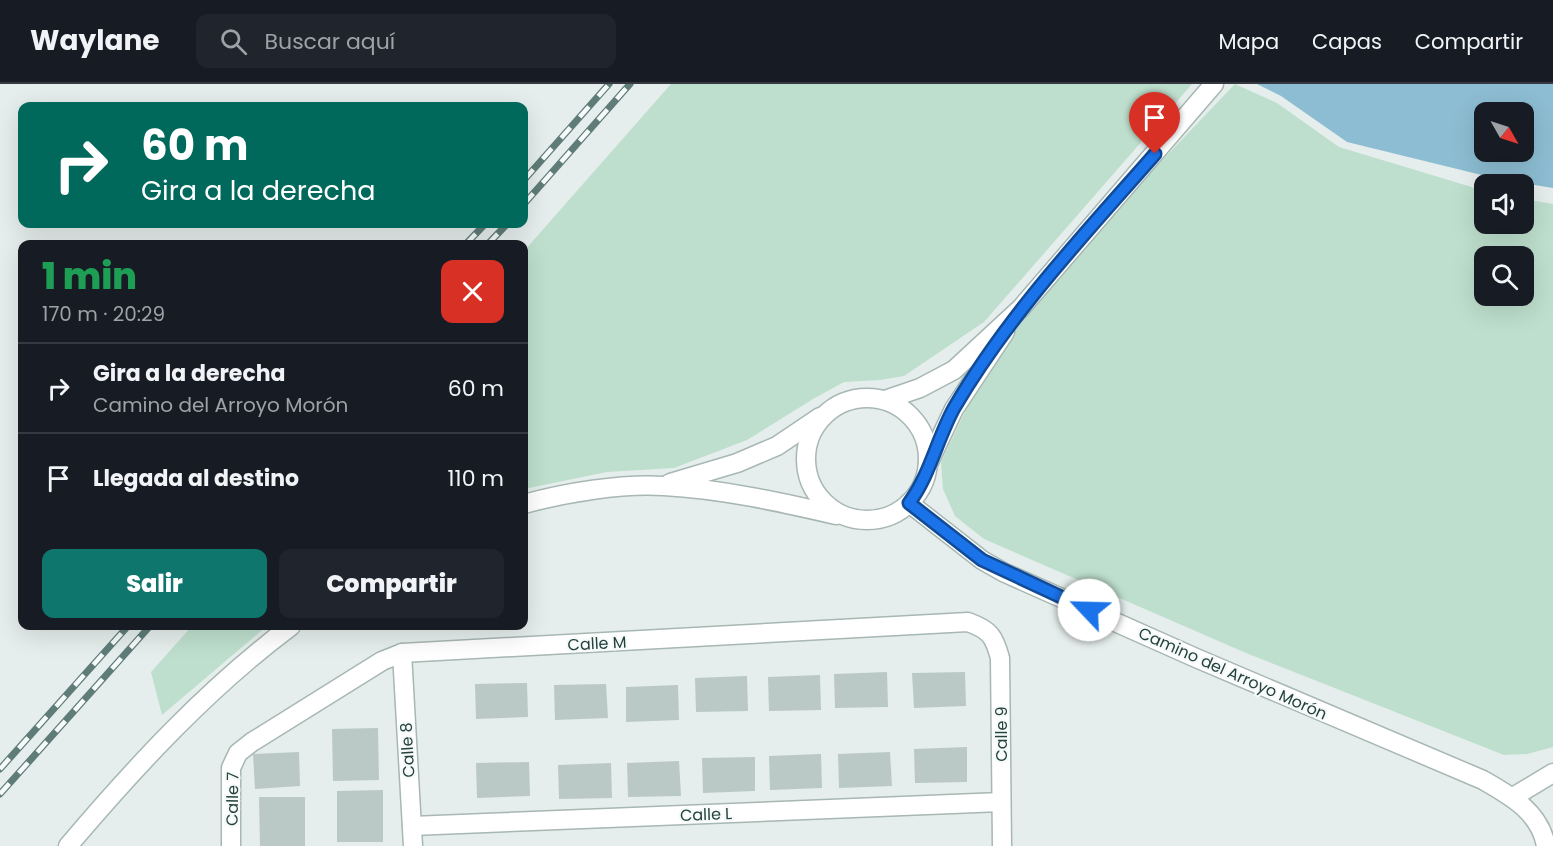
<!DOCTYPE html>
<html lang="es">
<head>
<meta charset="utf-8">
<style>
  :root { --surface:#171b24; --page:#20242c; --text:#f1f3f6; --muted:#9ea1a6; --line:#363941; --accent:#0f766e }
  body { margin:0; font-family:Poppins,sans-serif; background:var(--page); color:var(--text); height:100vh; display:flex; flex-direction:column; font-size:22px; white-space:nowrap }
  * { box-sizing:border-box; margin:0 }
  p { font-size:20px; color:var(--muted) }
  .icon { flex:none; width:33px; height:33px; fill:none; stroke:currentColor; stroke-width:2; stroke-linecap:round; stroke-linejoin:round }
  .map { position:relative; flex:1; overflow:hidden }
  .drawer { position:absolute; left:18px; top:156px; width:510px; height:390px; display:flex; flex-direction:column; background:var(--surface); border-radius:12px; box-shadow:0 6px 24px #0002 }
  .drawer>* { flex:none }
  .hud { position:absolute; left:18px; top:18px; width:510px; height:126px; border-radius:12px; box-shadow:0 6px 24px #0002; background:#00695c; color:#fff; overflow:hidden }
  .needle { width:39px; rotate:129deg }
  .fabs { position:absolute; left:1474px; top:18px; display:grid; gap:12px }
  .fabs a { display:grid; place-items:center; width:60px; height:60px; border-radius:12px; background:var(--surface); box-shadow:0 6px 24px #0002; font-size:30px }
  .pin { position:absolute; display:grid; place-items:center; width:51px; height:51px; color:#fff; margin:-62px -26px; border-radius:50% 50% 50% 0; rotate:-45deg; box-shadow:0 0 6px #0007 }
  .pin .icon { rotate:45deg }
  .me { position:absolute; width:66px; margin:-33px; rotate:294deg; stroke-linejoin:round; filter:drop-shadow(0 0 4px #0008) }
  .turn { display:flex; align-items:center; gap:21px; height:126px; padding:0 24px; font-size:27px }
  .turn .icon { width:78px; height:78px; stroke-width:2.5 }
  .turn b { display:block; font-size:42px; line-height:51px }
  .round { display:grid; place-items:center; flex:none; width:63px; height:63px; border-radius:12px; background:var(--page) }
  .head { display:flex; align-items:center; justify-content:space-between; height:102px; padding:0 24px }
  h1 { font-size:36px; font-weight:800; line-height:45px; color:#1e9e55 }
  .button { display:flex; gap:12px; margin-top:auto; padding:12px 24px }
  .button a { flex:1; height:69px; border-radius:12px; background:var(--accent); color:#fff; font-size:24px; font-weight:800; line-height:69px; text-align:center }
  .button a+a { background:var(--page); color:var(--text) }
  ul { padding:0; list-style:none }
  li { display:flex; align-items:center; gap:18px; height:90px; padding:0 24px; border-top:2px solid var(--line) }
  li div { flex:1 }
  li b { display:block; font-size:22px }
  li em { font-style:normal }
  header { display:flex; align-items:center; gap:36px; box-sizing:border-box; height:84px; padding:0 30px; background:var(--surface); border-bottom:2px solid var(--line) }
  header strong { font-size:28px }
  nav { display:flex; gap:33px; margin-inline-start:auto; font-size:21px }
  .search { width:420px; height:54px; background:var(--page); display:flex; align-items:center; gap:15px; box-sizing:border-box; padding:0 21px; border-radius:12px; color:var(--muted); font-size:22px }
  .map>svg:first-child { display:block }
  .green { fill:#bedfcd; fill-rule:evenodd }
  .water { fill:#8dbdd3; fill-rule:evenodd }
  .building { fill:#bac9c6 }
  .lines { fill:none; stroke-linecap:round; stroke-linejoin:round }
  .minor-casing { stroke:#a7b7b4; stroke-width:21 }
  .minor { stroke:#fff; stroke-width:18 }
  .rail-casing { stroke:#5f7c79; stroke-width:7 }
  .rail { stroke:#f6fbf9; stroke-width:4.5; stroke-dasharray:14; stroke-linecap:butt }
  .route-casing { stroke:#114b97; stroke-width:15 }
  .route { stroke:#1a73e8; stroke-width:10 }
  .labels { text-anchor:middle; stroke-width:4.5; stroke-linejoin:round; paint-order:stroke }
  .street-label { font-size:16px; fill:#24413e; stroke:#f6fbf9 }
</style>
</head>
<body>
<header>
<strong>Waylane</strong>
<div class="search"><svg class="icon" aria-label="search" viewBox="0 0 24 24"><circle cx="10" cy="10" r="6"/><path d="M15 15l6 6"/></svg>Buscar aquí</div>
<nav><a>Mapa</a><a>Capas</a><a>Compartir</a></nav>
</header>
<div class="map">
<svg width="1553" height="762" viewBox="0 0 1553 762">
  <rect width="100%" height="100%" fill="#e5eeec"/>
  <g class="green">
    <polygon points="671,0 1192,0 984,238 904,292 880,296 844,298 813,315 747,356 674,384 607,388 524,405 524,167"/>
    <path d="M 1235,0 L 1277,19 L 1339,63 L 1485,107 L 1485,140 L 1524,140 L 1524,115 L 1553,120 L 1553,663 L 1527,670 L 1504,671 L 1246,569 L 984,455 L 955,432 L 943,405 L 941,378 L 971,315 L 1021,224 ZM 1485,172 L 1524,172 L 1524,212 L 1485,212 Z"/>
    <polygon points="192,542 267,542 162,631 151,588"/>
  </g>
  <path class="water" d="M 1257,0 L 1553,0 L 1553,104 L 1498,95 L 1347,58 L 1281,12 ZM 1485,28 L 1524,28 L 1524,68 L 1485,68 Z"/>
  <g class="building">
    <polygon points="887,588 888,623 835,624 834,590"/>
    <polygon points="965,588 966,622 914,624 912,589"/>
    <polygon points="820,591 821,626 769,627 768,593"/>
    <polygon points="747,592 748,627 696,628 695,594"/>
    <polygon points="527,599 528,633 476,635 475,600"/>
    <polygon points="606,600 608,634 555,636 554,601"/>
    <polygon points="678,601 679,636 626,638 626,603"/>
    <polygon points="378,644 379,696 333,697 332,645"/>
    <polygon points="967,663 967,698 915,699 914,665"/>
    <polygon points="299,668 300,702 255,705 253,670"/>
    <polygon points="890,668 892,702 839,704 838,670"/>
    <polygon points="821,670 822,704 770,706 769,672"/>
    <polygon points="755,673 755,707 703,709 702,674"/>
    <polygon points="679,677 681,712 628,713 627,679"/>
    <polygon points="529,678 530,712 477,714 476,679"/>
    <polygon points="611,679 612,714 559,715 558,681"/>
    <polygon points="383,706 383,758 337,758 337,707"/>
    <polygon points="259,713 305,713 305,762 260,762"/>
  </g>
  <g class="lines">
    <g class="minor-casing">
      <g id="minor">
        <circle cx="867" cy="375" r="61"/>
        <polyline points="885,316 920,304 954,286 1021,224 1214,0"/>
        <polyline points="928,380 954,325 1005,248"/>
        <polyline points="670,399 737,379 777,362 820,333"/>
        <path d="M 909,419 L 982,476 L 1003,488 L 1196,574 L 1483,696 C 1511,712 1540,728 1546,762"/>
        <path d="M 524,420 C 564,409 622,399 664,402 C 721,405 780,418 836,431"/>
        <polyline points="402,569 413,762"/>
        <polyline points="1513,713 1553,689"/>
        <polyline points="412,742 1001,718"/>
        <path d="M 68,762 C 136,682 207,605 291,542"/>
        <path d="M 231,762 L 231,684 L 238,669 L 252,658 L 382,577 L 402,569 L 968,538 C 990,546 994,552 1000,574 L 1002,762"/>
      </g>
    </g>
    <use href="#minor" class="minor"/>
    <g class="rail-casing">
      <g id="rail">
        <polyline points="524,96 609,0"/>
        <polyline points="524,120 630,0"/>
        <polyline points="466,160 485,140"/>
        <polyline points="488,160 507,140"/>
        <polyline points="0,685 128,542"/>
        <polyline points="0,710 150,542"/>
      </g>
    </g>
    <use href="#rail" class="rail"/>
  </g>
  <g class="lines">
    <g class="route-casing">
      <path id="route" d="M 1089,526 L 982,476 L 909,419 C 930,391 937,355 954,324 C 1009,230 1084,151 1155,70"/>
    </g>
    <use href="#route" class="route"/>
  </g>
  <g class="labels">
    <g class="street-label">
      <text transform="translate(597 559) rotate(-3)" y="6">Calle M</text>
      <text transform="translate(1233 589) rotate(24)" y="6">Camino del Arroyo Morón</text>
      <text transform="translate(1001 650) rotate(-90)" y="6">Calle 9</text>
      <text transform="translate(407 666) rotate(-93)" y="6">Calle 8</text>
      <text transform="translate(232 715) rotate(-89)" y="6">Calle 7</text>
      <text transform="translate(706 730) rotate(-2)" y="6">Calle L</text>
    </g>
  </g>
</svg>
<div class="fabs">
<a><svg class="needle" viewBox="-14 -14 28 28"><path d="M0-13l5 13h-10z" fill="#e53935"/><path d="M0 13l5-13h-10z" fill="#9ea1a6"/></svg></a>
<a><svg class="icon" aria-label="sound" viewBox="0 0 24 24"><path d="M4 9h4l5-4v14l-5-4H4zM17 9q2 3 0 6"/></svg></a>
<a><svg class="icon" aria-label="search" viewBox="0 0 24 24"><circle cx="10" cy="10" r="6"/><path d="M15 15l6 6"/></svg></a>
</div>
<div class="pin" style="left:1155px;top:70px;background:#d93025"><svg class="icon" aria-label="arrive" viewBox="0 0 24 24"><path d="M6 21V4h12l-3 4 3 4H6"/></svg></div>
<svg class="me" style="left:1089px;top:526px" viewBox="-20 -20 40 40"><circle r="19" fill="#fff"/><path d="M0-13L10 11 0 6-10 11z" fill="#1a73e8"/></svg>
<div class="hud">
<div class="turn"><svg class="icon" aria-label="right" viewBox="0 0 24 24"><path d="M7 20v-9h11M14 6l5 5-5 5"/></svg><div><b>60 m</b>Gira a la derecha</div></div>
</div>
<section class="drawer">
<div class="head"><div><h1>1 min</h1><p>170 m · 20:29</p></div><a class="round" style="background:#d93025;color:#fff"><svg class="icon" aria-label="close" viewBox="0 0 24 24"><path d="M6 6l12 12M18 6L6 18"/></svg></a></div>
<ul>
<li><svg class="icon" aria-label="right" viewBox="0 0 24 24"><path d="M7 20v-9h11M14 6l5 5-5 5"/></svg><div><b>Gira a la derecha</b><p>Camino del Arroyo Morón</p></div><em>60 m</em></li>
<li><svg class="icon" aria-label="arrive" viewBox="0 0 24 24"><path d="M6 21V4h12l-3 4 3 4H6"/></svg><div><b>Llegada al destino</b></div><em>110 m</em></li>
</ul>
<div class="button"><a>Salir</a><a>Compartir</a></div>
</section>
</div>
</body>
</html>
